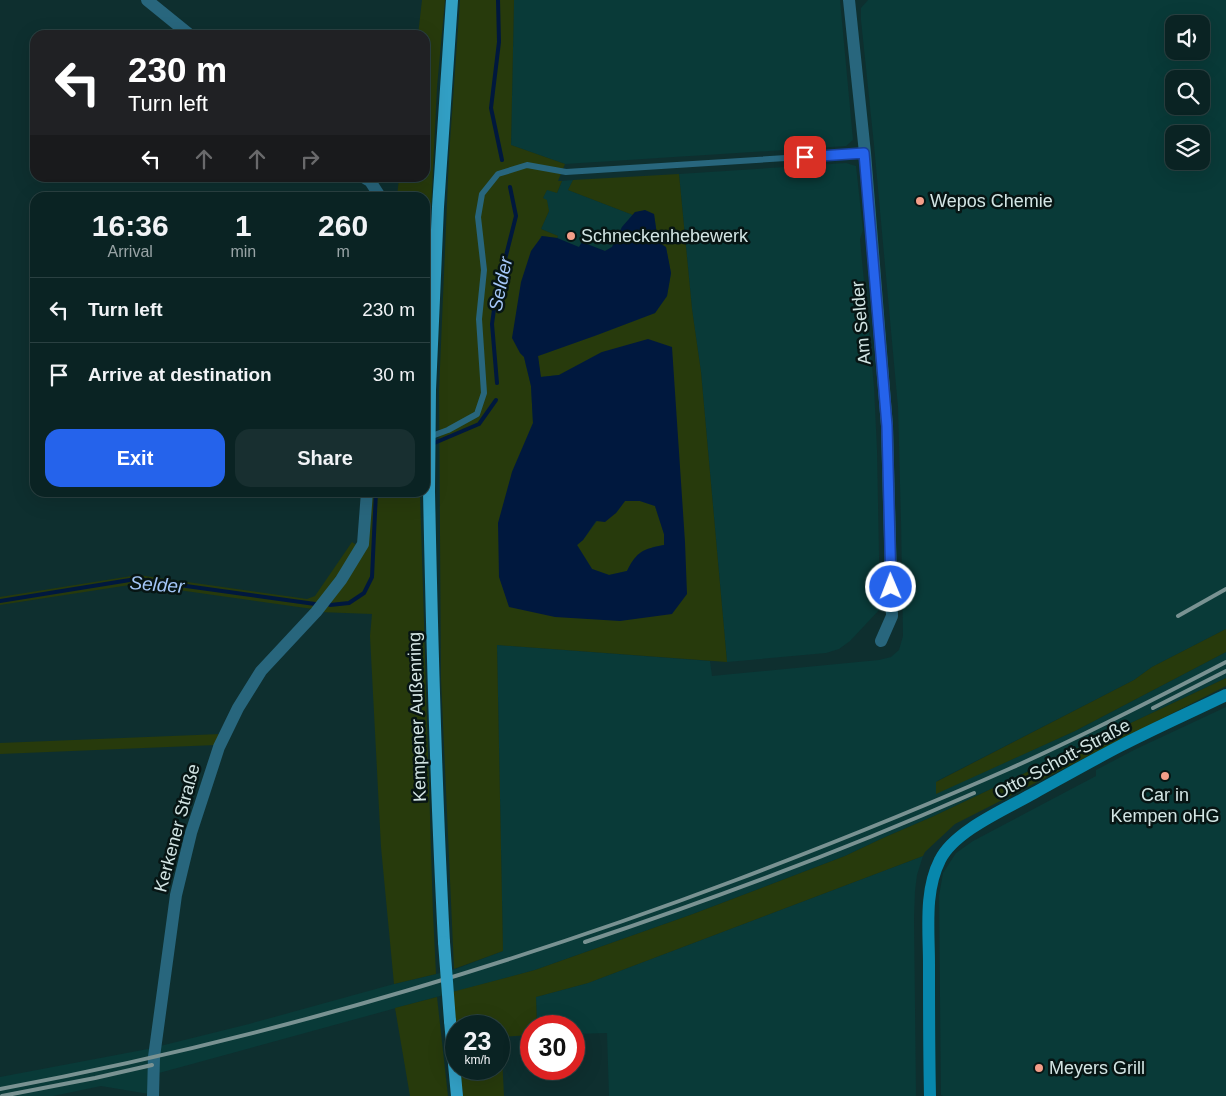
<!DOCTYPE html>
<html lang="en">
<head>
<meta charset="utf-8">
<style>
  :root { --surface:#0a2323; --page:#182f30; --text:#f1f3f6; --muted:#99a4a6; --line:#2a4041; --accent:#2563eb }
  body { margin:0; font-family:Helvetica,sans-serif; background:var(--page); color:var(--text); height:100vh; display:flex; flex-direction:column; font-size:19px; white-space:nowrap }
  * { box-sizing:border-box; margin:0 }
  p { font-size:16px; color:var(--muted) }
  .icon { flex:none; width:28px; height:28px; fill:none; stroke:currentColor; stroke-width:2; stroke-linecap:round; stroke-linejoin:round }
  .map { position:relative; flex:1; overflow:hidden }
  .sheet { position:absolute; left:30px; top:192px; width:400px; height:305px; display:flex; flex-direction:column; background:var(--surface); border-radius:15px; box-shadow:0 5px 20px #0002,0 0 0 1px var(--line) }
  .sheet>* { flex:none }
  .hud { position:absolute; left:30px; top:30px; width:400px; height:152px; border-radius:15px; box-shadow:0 5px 20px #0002,0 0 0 1px var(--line); background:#202124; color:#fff; overflow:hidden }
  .controls { position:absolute; left:1165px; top:15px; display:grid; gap:10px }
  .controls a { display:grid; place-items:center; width:45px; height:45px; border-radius:10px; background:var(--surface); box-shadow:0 5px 20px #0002,0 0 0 1px var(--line); font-size:25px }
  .speed { position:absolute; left:445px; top:1015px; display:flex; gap:10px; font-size:25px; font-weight:700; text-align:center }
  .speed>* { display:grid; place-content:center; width:65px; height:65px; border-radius:50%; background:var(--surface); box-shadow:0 5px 20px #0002,0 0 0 1px var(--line); line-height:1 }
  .speed small { font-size:12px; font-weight:400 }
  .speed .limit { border:8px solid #d22; background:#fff; color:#111 }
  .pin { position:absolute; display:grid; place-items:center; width:42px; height:42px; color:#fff; margin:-21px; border-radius:10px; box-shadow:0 2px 8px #0006 }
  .me { position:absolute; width:55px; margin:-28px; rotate:359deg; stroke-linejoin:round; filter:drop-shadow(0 0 4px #0008) }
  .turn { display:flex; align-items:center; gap:18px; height:105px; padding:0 15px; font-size:22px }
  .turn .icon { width:65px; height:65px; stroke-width:2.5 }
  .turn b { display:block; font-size:35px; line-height:42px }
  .lanes { display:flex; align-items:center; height:48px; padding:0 15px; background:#0003; justify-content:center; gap:25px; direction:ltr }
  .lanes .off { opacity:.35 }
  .eta { display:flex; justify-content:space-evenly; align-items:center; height:85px; text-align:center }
  .eta b { font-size:30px; font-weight:700; line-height:35px }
  .button { display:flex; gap:10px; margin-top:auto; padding:10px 15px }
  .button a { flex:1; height:58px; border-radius:15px; background:var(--accent); color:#fff; font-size:20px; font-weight:700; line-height:58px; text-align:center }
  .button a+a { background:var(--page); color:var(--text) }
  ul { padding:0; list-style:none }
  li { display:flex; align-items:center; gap:15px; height:65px; padding:0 15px; border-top:1px solid var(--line) }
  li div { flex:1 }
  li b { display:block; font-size:19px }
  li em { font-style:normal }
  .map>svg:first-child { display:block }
  .built { fill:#093a38; fill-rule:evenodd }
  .green { fill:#273a0c }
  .water { fill:#00183e; fill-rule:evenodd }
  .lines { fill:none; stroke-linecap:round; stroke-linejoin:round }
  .stream { stroke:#00183e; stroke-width:4 }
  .lane { stroke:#28667d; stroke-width:6 }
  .street { stroke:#28667d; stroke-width:12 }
  .secondary { stroke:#0787ac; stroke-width:12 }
  .primary { stroke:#329fc4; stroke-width:12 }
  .rail { stroke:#799292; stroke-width:4 }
  .primary-bridge { stroke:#329fc4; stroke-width:12 }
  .route-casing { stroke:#184099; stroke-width:12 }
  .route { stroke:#2563eb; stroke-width:9 }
  .poi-dot { fill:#f49e89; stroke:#071514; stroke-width:2 }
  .labels { text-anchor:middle; stroke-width:5; stroke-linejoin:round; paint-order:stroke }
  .poi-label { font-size:18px; fill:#d3e5e4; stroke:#071514; text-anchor:start }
  .street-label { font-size:18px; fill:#d3e5e4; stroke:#071514 }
  .water-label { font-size:19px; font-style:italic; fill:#a4c6f7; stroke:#071514 }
</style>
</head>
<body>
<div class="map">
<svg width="1226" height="1096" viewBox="0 0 1226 1096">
  <rect width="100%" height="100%" fill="#0e2f2f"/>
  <g class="built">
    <polygon points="514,0 840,0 853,140 846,146 565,164 511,145"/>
    <path d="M 868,0 L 1226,0 L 1226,629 L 1152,667 L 1134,680 L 937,781 L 936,793 L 1075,731 L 1226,652 L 1226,678 L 934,816 L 883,838 L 845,856 L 693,914 L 535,970 L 148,1076 L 149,1094 L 101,1086 L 53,1096 L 0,1096 L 0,1077 L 148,1049 L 249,1024 L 394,984 L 436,974 L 456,969 L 503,951 L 497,645 L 710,661 L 712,676 L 879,660 L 891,657 L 899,650 L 903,636 L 901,521 L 898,407 L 874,145 L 861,20 L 861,8 ZM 1174,24 L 1201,24 L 1201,51 L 1174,51 ZM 1174,79 L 1201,79 L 1201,106 L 1174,106 ZM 1174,134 L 1201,134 L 1201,161 L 1174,161 Z"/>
    <polygon points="846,163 856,166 863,230 860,239 874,387 877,450 880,609 850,641 839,649 826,653 727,662 701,372 692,309 679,174"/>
    <polygon points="573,180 568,190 633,215 622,227 612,247 605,251 582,243 579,248 557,238 558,236 541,229 549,211 543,198 547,189 557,193 562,181"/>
    <polygon points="1226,707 1226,1096 943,1096 941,1095 939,896 943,873 956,853 973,841 1096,776 1096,770 1136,749"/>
    <polygon points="923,856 917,875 915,891 914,918 916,1096 609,1096 607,1033 574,1034 574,1026 537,1026 536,997 588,983"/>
  </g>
  <g class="green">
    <polygon points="422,0 445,0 437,87 425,334 425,198 397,197 399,178 425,178 425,35 418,35"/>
    <polygon points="460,0 514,0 511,145 565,164 558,181 562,181 557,193 547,190 543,198 547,200 549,211 541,229 558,236 557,238 541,236 520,353 524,357 531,386 533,423 512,472 499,577 687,594 602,352 559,375 540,377 538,356 597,335 655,313 667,296 671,273 666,248 658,242 654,214 635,212 633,215 568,190 573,180 679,174 692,309 701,372 727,662 497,645 503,951 454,969 441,679 439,391 449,156"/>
    <polygon points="371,493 420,493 433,914 436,974 394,984 381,847 370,636 372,614 319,612 360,558"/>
    <polygon points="625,501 640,501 655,506 664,534 664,545 653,547 632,562 627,571 609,575 592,569 577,545 583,540 597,521 616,513"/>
    <polygon points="352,542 358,546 313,609 136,584 0,605 0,597 138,575 307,599 315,596"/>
    <polygon points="1226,629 1226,652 1075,731 936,794 936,782 1134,680 1152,667"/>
    <polygon points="1226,678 1226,686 955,824 925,852 923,856 588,983 536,997 537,1026 531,1026 531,1035 501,1037 504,1096 463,1096 460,1069 499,1069 499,1026 456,1026 452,992 535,970 693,914 845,856 883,838 934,816"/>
    <polygon points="221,734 216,745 0,754 0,743"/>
    <polygon points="437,997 448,1096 410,1096 395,1008"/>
  </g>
  <path class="water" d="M 645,210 L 654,214 L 658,242 L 666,247 L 671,273 L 667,296 L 655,313 L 597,335 L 538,356 L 541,377 L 559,375 L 602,352 L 648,339 L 672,347 L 685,542 L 687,594 L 672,614 L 620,621 L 555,617 L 509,607 L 499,577 L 498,523 L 512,472 L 533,423 L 531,386 L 524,357 L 520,353 L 512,338 L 521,282 L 531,251 L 542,236 L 557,238 L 579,247 L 582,242 L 605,251 L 612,247 L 622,227 L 635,212 ZM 625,501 L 640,501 L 655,506 L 664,534 L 664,545 C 643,549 637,551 627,571 L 609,575 L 592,569 L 577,545 L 583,540 L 596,521 L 605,522 L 616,513 Z"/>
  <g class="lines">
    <g class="stream">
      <polyline points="498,0 499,42 491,108 502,160"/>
      <polyline points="497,383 492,324 496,295 516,216 510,187"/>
      <polyline points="432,444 479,424 496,400"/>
      <polyline points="0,601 136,579 315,604"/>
      <polyline points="330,605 349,603 364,593 372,577 376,492"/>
    </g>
    <polyline class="lane" points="429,437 448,430 477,414 484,393 479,319 484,270 478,217 482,194 498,174 527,165 566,172 865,153"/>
    <g class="street">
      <polyline points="147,0 190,35"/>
      <polyline points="849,0 865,153 887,426 892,616 881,641"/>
      <polyline points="365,178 370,181 381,198"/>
      <polyline points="153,1096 154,1057 176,895 191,833 219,747 238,708 261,671 316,612 341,580 363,544 367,492"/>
    </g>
    <path class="secondary" d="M 930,1096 C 929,1052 929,1008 929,964 C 929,930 924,891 940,860 C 954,831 1006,809 1034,793 C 1063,777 1091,761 1120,746 C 1155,728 1191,712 1226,695"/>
    <g class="primary">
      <polyline points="430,390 438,207 452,0"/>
      <path d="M 429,491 C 432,641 436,792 444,942"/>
      <polyline points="450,1021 457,1096"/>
    </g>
    <g class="rail">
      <polyline points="1178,616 1226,589"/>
      <polyline points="1153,708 1226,671"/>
      <path d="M 585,942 C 716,898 847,849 974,793"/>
      <path d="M 0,1089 C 251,1042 497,970 736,880 C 828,845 919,809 1009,769 C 1083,736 1155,699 1226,662"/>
      <polyline points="2,1096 95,1078 152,1065"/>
    </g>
    <g class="primary-bridge">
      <polyline points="429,491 430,390"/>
      <polyline points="444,942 450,1021"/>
    </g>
  </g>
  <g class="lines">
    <g class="route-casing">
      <polyline id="route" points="805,157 864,153 887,426 891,587"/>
    </g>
    <use href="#route" class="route"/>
  </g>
  <g class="poi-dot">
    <circle cx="920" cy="201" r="5"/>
    <circle cx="571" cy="236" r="5"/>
    <circle cx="1165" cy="776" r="5"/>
    <circle cx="1039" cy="1068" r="5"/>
  </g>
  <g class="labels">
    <g class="poi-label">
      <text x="930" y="207">Wepos Chemie</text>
      <text x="581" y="242">Schneckenhebewerk</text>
      <text x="1165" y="801" text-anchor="middle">Car in<tspan x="1165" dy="21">Kempen oHG</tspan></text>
      <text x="1049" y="1074">Meyers Grill</text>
    </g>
    <g class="street-label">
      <text transform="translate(861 323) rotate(-95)" y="6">Am Selder</text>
      <text transform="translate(417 717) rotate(-92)" y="6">Kempener Außenring</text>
      <text transform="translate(1062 759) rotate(-28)" y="6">Otto-Schott-Straße</text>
      <text transform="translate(177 828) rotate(-75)" y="6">Kerkener Straße</text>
    </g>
    <g class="water-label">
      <text transform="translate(500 284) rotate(-78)" y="7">Selder</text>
      <text transform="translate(157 584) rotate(4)" y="7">Selder</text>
    </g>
  </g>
</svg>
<div class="controls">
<a><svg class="icon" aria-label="sound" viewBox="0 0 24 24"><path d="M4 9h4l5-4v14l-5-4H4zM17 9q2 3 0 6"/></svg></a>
<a><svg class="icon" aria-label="search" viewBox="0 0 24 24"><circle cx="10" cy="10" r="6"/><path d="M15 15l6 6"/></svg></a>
<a><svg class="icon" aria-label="layers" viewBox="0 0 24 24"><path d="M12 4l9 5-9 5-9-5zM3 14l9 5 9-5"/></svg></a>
</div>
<div class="speed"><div>23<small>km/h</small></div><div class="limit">30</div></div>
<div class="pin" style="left:805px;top:157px;background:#d93025"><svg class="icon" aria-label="arrive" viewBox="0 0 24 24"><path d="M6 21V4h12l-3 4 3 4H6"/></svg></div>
<svg class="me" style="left:891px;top:587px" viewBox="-20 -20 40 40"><circle r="17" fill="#2563eb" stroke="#fff" stroke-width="3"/><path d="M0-11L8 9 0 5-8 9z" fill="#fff"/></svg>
<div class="hud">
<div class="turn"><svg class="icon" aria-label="left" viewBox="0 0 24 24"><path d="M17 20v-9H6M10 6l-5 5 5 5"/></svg><div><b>230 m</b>Turn left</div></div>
<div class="lanes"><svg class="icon" aria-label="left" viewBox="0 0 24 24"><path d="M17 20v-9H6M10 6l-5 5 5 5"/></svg><svg class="icon off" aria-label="ahead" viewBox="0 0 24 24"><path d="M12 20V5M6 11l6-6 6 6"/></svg><svg class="icon off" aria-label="ahead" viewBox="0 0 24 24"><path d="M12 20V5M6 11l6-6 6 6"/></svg><svg class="icon off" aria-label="right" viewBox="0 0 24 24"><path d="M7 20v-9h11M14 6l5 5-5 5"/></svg></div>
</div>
<section class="sheet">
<div class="eta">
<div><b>16:36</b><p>Arrival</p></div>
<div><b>1</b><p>min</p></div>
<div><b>260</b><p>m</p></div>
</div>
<ul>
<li><svg class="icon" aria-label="left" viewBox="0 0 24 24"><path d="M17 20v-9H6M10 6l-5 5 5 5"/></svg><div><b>Turn left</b></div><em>230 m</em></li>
<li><svg class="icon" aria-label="arrive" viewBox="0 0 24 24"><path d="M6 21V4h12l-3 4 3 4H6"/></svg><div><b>Arrive at destination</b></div><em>30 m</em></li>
</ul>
<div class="button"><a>Exit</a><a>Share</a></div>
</section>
</div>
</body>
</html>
